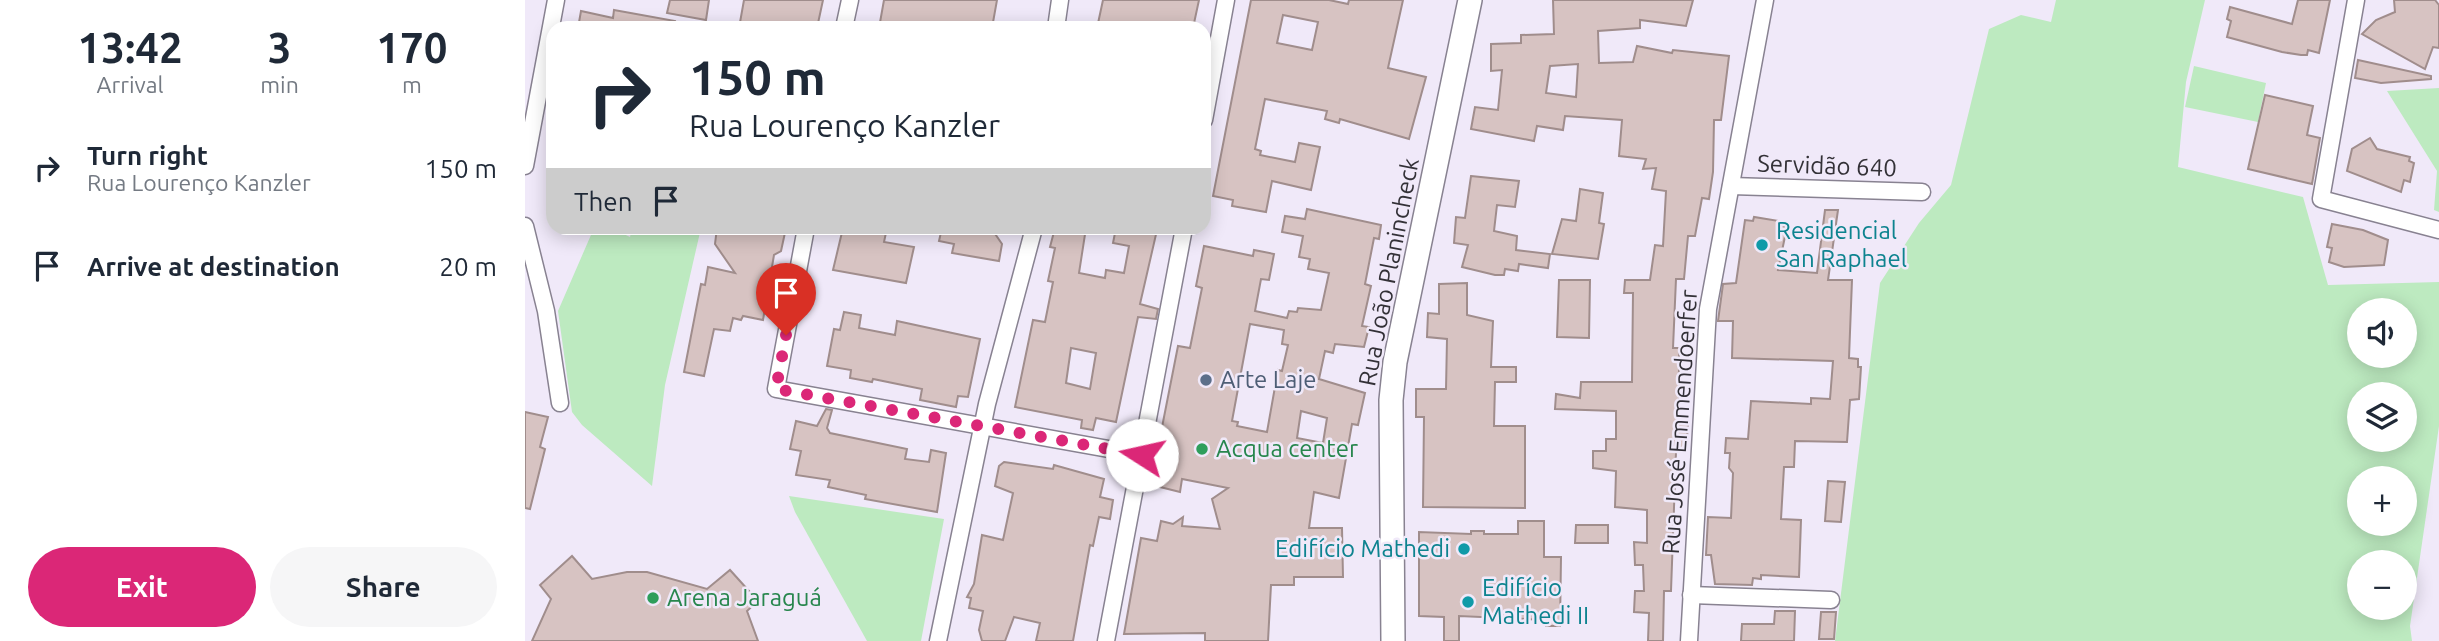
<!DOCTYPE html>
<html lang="en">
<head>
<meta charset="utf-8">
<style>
  :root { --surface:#fff; --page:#f6f6f7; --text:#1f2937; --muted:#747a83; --accent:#db2777 }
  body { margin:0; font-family:Ubuntu,sans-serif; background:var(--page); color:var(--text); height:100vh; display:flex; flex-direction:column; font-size:26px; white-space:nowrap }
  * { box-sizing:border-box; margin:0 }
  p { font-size:23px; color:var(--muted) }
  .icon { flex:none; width:38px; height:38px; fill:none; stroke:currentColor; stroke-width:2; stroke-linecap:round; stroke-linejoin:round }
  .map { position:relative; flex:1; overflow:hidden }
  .panel { display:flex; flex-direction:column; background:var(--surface); width:525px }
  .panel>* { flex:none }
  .banner { position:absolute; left:21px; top:21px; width:665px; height:214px; border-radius:21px; box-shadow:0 4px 18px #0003; background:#fff; color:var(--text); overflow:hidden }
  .tools { position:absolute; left:1822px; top:298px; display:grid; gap:14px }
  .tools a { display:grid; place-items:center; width:70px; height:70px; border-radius:50%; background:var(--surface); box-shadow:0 4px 18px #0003; font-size:35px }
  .pin { position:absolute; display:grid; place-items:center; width:60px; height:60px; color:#fff; margin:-72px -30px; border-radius:50% 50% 50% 0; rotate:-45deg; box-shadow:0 0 7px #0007 }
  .pin .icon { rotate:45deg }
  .me { position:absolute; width:77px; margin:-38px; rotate:280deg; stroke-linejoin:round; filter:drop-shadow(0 0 5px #0008) }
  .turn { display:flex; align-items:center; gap:24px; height:147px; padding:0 28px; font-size:32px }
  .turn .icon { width:91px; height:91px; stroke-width:2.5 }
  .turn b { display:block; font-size:49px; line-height:60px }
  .then { display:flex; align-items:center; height:66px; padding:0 28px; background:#0003; gap:14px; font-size:26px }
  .eta { display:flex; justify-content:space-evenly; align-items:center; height:119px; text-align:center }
  .eta b { font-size:42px; font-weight:700; line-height:49px }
  .action { display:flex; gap:14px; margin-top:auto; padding:14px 28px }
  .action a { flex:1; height:80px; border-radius:42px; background:var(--accent); color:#fff; font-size:28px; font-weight:700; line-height:80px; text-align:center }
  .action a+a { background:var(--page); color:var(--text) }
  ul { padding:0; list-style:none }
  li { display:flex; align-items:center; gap:21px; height:98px; padding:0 28px }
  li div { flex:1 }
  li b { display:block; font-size:26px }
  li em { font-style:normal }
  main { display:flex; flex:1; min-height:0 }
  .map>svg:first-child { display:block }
  .green { fill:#bdeac0; fill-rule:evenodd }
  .building { fill:#d7c3c2; stroke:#a08d8c; stroke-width:2; fill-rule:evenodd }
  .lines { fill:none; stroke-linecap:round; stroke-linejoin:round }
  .street-casing { stroke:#888291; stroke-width:19 }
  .secondary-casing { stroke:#888291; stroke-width:26 }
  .street { stroke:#fff; stroke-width:16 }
  .secondary { stroke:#fff; stroke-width:23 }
  .route { stroke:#db2777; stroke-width:12; stroke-dasharray:0 21.6 }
  .culture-dot { fill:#0f9aa8; stroke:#f0e9f9; stroke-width:2.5 }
  .service-dot { fill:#5c6f8a; stroke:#f0e9f9; stroke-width:2.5 }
  .leisure-dot { fill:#2e9e5b; stroke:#f0e9f9; stroke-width:2.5 }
  .labels { text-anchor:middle; stroke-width:5; stroke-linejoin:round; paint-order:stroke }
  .street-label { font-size:24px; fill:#333137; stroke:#f0e9f9 }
  .culture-label { font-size:24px; fill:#0d838f; stroke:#f0e9f9; text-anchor:start }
  .service-label { font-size:24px; fill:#4e5e75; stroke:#f0e9f9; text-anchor:start }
  .leisure-label { font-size:24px; fill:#27864d; stroke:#f0e9f9; text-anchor:start }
</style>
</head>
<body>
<main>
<section class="panel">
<div class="eta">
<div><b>13:42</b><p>Arrival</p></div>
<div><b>3</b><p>min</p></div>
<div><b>170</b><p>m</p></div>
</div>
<ul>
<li><svg class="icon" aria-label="right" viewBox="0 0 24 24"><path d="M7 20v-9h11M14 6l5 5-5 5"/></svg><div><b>Turn right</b><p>Rua Lourenço Kanzler</p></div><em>150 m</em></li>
<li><svg class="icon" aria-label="arrive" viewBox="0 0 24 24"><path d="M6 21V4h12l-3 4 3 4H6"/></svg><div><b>Arrive at destination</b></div><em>20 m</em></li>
</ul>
<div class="action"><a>Exit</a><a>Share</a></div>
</section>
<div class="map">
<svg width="1914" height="641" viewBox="0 0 1914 641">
  <rect width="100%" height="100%" fill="#f0e9f9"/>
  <g class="green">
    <path d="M 1531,0 L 1680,0 L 1661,82 L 1653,167 L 1778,197 L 1803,285 L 1914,282 L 1914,426 L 1885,626 L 1887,641 L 1310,641 L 1355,283 L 1394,223 L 1426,185 L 1464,29 L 1496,15 L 1526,22 ZM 1834,310 L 1880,310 L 1880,355 L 1834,355 ZM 1834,394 L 1880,394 L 1880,439 L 1834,439 ZM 1834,478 L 1880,478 L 1880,523 L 1834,523 ZM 1834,562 L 1880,562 L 1880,607 L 1834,607 Z"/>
    <polygon points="1669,66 1741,83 1733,122 1660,107"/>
    <polygon points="1914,88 1914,212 1909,210 1912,171 1862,91"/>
    <polygon points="69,228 86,228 105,237 107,228 176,228 140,385 127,486 57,425 47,412 33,311"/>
    <polygon points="264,496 419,519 396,641 342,641 270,512"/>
  </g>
  <g class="building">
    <polygon points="145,0 184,0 181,20 142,13"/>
    <polygon points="219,0 298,0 292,28 251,28 230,24 229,28 214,28"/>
    <polygon points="359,0 472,0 467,28 354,28"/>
    <polygon points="578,0 674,0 668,28 605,25 604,28 572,28"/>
    <path d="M 726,0 L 804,0 L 823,4 L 824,0 L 878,0 L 863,68 L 901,77 L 884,139 L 815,119 L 814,123 L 800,119 L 802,111 L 740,99 L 730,149 L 736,151 L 735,155 L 770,162 L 774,143 L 795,147 L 786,190 L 747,181 L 741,212 L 707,206 L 708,200 L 688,196 ZM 758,15 L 793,22 L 787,50 L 752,43 Z"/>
    <path d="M 1028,0 L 1168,0 L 1161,26 L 1115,20 L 1115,28 L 1073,31 L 1074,63 L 1108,62 L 1112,46 L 1147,53 L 1148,50 L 1204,56 L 1196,120 L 1189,120 L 1188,172 L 1184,199 L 1177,198 L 1170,236 L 1163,236 L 1159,279 L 1151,279 L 1148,348 L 1154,348 L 1154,423 L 1163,423 L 1161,452 L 1151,452 L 1146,591 L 1139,591 L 1138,641 L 1123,641 L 1124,613 L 1109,612 L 1110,591 L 1119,591 L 1118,565 L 1110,565 L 1109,542 L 1122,543 L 1122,510 L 1090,507 L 1091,471 L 1068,468 L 1068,451 L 1081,451 L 1081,439 L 1091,439 L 1091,411 L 1030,409 L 1031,394 L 1055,398 L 1056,382 L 1107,382 L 1108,293 L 1099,293 L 1100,280 L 1125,280 L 1130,245 L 1138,246 L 1141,191 L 1127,189 L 1131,168 L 1118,169 L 1121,159 L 1094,156 L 1097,120 L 1040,116 L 1038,130 L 1012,126 L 1009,141 L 946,129 L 950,107 L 973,110 L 977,70 L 966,71 L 966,44 L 996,43 L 996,35 L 1029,34 ZM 1053,64 L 1051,97 L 1021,93 L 1025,66 Z"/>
    <polygon points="1773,0 1805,0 1794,53 1783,50 1782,55 1776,55 1757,52 1702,37 1706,21 1702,19 1705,7 1767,24"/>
    <polygon points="1869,0 1910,0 1914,5 1914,48 1908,47 1900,69 1837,34 1851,20 1870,12"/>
    <polygon points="89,10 150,21 149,28 53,28 56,11 88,18"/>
    <polygon points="1833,60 1906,76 1906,79 1856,83 1830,78"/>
    <polygon points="1740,95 1788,106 1782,135 1795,138 1787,184 1723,169"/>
    <polygon points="1845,138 1852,149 1885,157 1884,161 1889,163 1885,182 1879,180 1876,192 1822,171 1827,149"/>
    <polygon points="946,176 994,181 990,207 972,205 969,231 992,236 991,250 1025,254 1023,268 994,264 993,271 980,269 979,275 970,275 937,267 943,245 929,243 931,217 940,218"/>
    <polygon points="1055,189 1078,193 1074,223 1079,224 1073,259 1027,254 1037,219 1051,221"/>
    <path d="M 782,209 L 856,225 L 854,239 L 849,238 L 840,284 L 846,286 L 837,326 L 844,327 L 839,347 L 810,344 L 808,353 L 800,351 L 794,379 L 840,393 L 833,425 L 827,424 L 814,498 L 789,492 L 784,528 L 817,528 L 818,577 L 769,577 L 769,585 L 746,585 L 743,641 L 680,641 L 680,633 L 599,634 L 616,538 L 632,541 L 636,521 L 648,524 L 658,517 L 657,526 L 695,529 L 687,499 L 703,488 L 657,479 L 655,492 L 635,487 L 637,480 L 627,478 L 653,346 L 665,348 L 677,288 L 671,286 L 679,246 L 728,256 L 729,250 L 749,254 L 744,280 L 736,279 L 730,311 L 762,318 L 764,311 L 772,312 L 773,308 L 796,310 L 804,273 L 783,269 L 785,259 L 774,257 L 778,236 L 757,232 L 760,216 L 780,219 ZM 725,324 L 759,330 L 757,344 L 763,345 L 757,371 L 753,370 L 742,432 L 712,426 L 713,422 L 707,421 ZM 776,411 L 802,418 L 798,443 L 772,438 Z"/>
    <polygon points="1300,210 1313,210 1303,280 1327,280 1324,358 1333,359 1333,367 1336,367 1334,399 1325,400 1322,442 1270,441 1269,467 1259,467 1256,519 1276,520 1274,577 1236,575 1236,579 1228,578 1227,585 1190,584 1186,555 1181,555 1183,517 1206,518 1208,473 1204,468 1205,453 1200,453 1201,438 1223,439 1226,401 1286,404 1286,398 1305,399 1308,361 1207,358 1208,321 1193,321 1198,284 1211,283 1220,220 1228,221 1229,217 1254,221 1254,225 1262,227 1253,270 1292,273"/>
    <polygon points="1807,224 1838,230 1863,240 1859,265 1819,267 1804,262 1807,248 1802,247"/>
    <polygon points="192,228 261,228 256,251 249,255 238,320 218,316 216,320 208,318 205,331 189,329 179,376 159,372 176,284 180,285 183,267 210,273 190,244"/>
    <polygon points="318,228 362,228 359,242 389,247 381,283 308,270"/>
    <polygon points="417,228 466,228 477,244 474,261 427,253 429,244 414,241"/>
    <path d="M 530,228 L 561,228 L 554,273 L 580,278 L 581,270 L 599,273 L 604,246 L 588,243 L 591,228 L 632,230 L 615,304 L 633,309 L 631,319 L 613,317 L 591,422 L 571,418 L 568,430 L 556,428 L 557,420 L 490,407 L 508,320 L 520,322 L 528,282 L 523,281 L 530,248 L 525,247 ZM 546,348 L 571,353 L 565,389 L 541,383 Z"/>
    <polygon points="1034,280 1065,280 1064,338 1032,337"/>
    <polygon points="942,283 942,315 968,321 966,367 991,367 991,382 970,382 969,426 1000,426 1000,508 898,507 899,417 891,417 891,389 921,389 922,339 902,337 903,313 914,314 914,284"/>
    <polygon points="319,312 336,315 334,328 370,335 372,321 455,339 443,397 433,396 431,407 395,400 397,389 348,379 347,382 325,378 326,370 302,366 309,329 315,330"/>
    <polygon points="301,409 307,410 302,428 305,433 382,449 380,459 404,462 406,450 421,453 412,512 340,499 341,495 303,487 305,480 271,475 276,451 265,449 271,421 292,426"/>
    <polygon points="0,412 23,417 15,447 20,449 5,509 0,508"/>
    <polygon points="479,462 528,469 529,465 579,479 575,497 588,500 585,519 574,517 568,546 565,545 548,641 511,641 515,623 489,617 480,641 457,641 454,630 458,611 444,608 446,598 442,597 449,584 457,535 478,540 488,493 470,486 474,466"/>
    <polygon points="1303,481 1320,482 1316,522 1300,521"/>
    <polygon points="993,521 1019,521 1019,557 1036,557 1035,626 1021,626 1021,620 934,616 934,641 919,641 919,617 894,616 894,532 946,534 946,531 959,531 959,534 993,534"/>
    <polygon points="1051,525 1083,525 1083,543 1050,543"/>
    <polygon points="47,556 67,579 102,572 122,572 182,589 205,570 233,601 222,611 233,641 7,641 26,599 15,585"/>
    <polygon points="1250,611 1270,611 1269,641 1216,641 1217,624 1249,624"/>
    <polygon points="1296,612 1311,612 1309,639 1294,639"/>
  </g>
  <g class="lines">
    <g class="street-casing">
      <g id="street">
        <polyline points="1831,0 1796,199 1914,230"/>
        <polyline points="319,28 325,0"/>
        <polyline points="531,28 535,0"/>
        <polyline points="679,120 701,0"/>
        <polyline points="0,166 31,0"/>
        <polyline points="1206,186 1397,192"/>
        <polyline points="0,226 21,311 35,403"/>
        <polyline points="281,228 251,389 617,455"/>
        <polyline points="1166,595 1306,600"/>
        <polyline points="413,641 462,404 509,228"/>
        <polyline points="581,641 659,228"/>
        <polyline points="1164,641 1183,309 1240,0"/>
      </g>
    </g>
    <g class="secondary-casing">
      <polyline id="secondary" points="868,641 866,400 870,362 945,0"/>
    </g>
    <use href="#street" class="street"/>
    <use href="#secondary" class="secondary"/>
  </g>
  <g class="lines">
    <polyline class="route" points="261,335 251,389 617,455"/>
  </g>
  <g class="culture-dot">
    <circle cx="1237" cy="245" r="7"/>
    <circle cx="939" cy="549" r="7"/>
    <circle cx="943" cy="602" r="7"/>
  </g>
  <circle class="service-dot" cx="681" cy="380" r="7"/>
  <g class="leisure-dot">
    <circle cx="677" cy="449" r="7"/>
    <circle cx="128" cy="598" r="7"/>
  </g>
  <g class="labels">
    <g class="street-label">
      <text transform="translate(1302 166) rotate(2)" y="8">Servidão 640</text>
      <text transform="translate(864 272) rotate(-79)" y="8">Rua João Planincheck</text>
      <text transform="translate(1155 422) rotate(-86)" y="8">Rua José Emmendoerfer</text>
    </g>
    <g class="culture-label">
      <text x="1251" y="239">Residencial<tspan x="1251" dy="28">San Raphael</tspan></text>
      <text x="925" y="557" text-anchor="end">Edifício Mathedi</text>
      <text x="957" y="596">Edifício<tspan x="957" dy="28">Mathedi II</tspan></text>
    </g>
    <g class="service-label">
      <text x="695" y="388">Arte Laje</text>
    </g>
    <g class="leisure-label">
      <text x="691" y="457">Acqua center</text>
      <text x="142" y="606">Arena Jaraguá</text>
    </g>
  </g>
</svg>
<div class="tools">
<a><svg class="icon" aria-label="sound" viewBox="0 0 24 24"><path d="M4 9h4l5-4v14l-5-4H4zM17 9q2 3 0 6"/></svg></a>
<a><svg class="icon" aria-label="layers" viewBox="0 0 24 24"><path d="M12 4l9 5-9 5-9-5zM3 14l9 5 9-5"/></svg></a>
<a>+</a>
<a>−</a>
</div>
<div class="pin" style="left:261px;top:335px;background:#d93025"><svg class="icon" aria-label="arrive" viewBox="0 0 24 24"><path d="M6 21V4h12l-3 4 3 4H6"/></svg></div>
<svg class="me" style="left:617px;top:455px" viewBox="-20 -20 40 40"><circle r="19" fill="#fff"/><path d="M0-13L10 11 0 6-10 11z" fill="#db2777"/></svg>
<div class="banner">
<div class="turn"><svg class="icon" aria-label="right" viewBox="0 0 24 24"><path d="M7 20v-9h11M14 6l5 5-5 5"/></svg><div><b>150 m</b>Rua Lourenço Kanzler</div></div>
<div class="then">Then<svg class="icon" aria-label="arrive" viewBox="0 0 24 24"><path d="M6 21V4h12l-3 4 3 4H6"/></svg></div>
</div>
</div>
</main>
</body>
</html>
